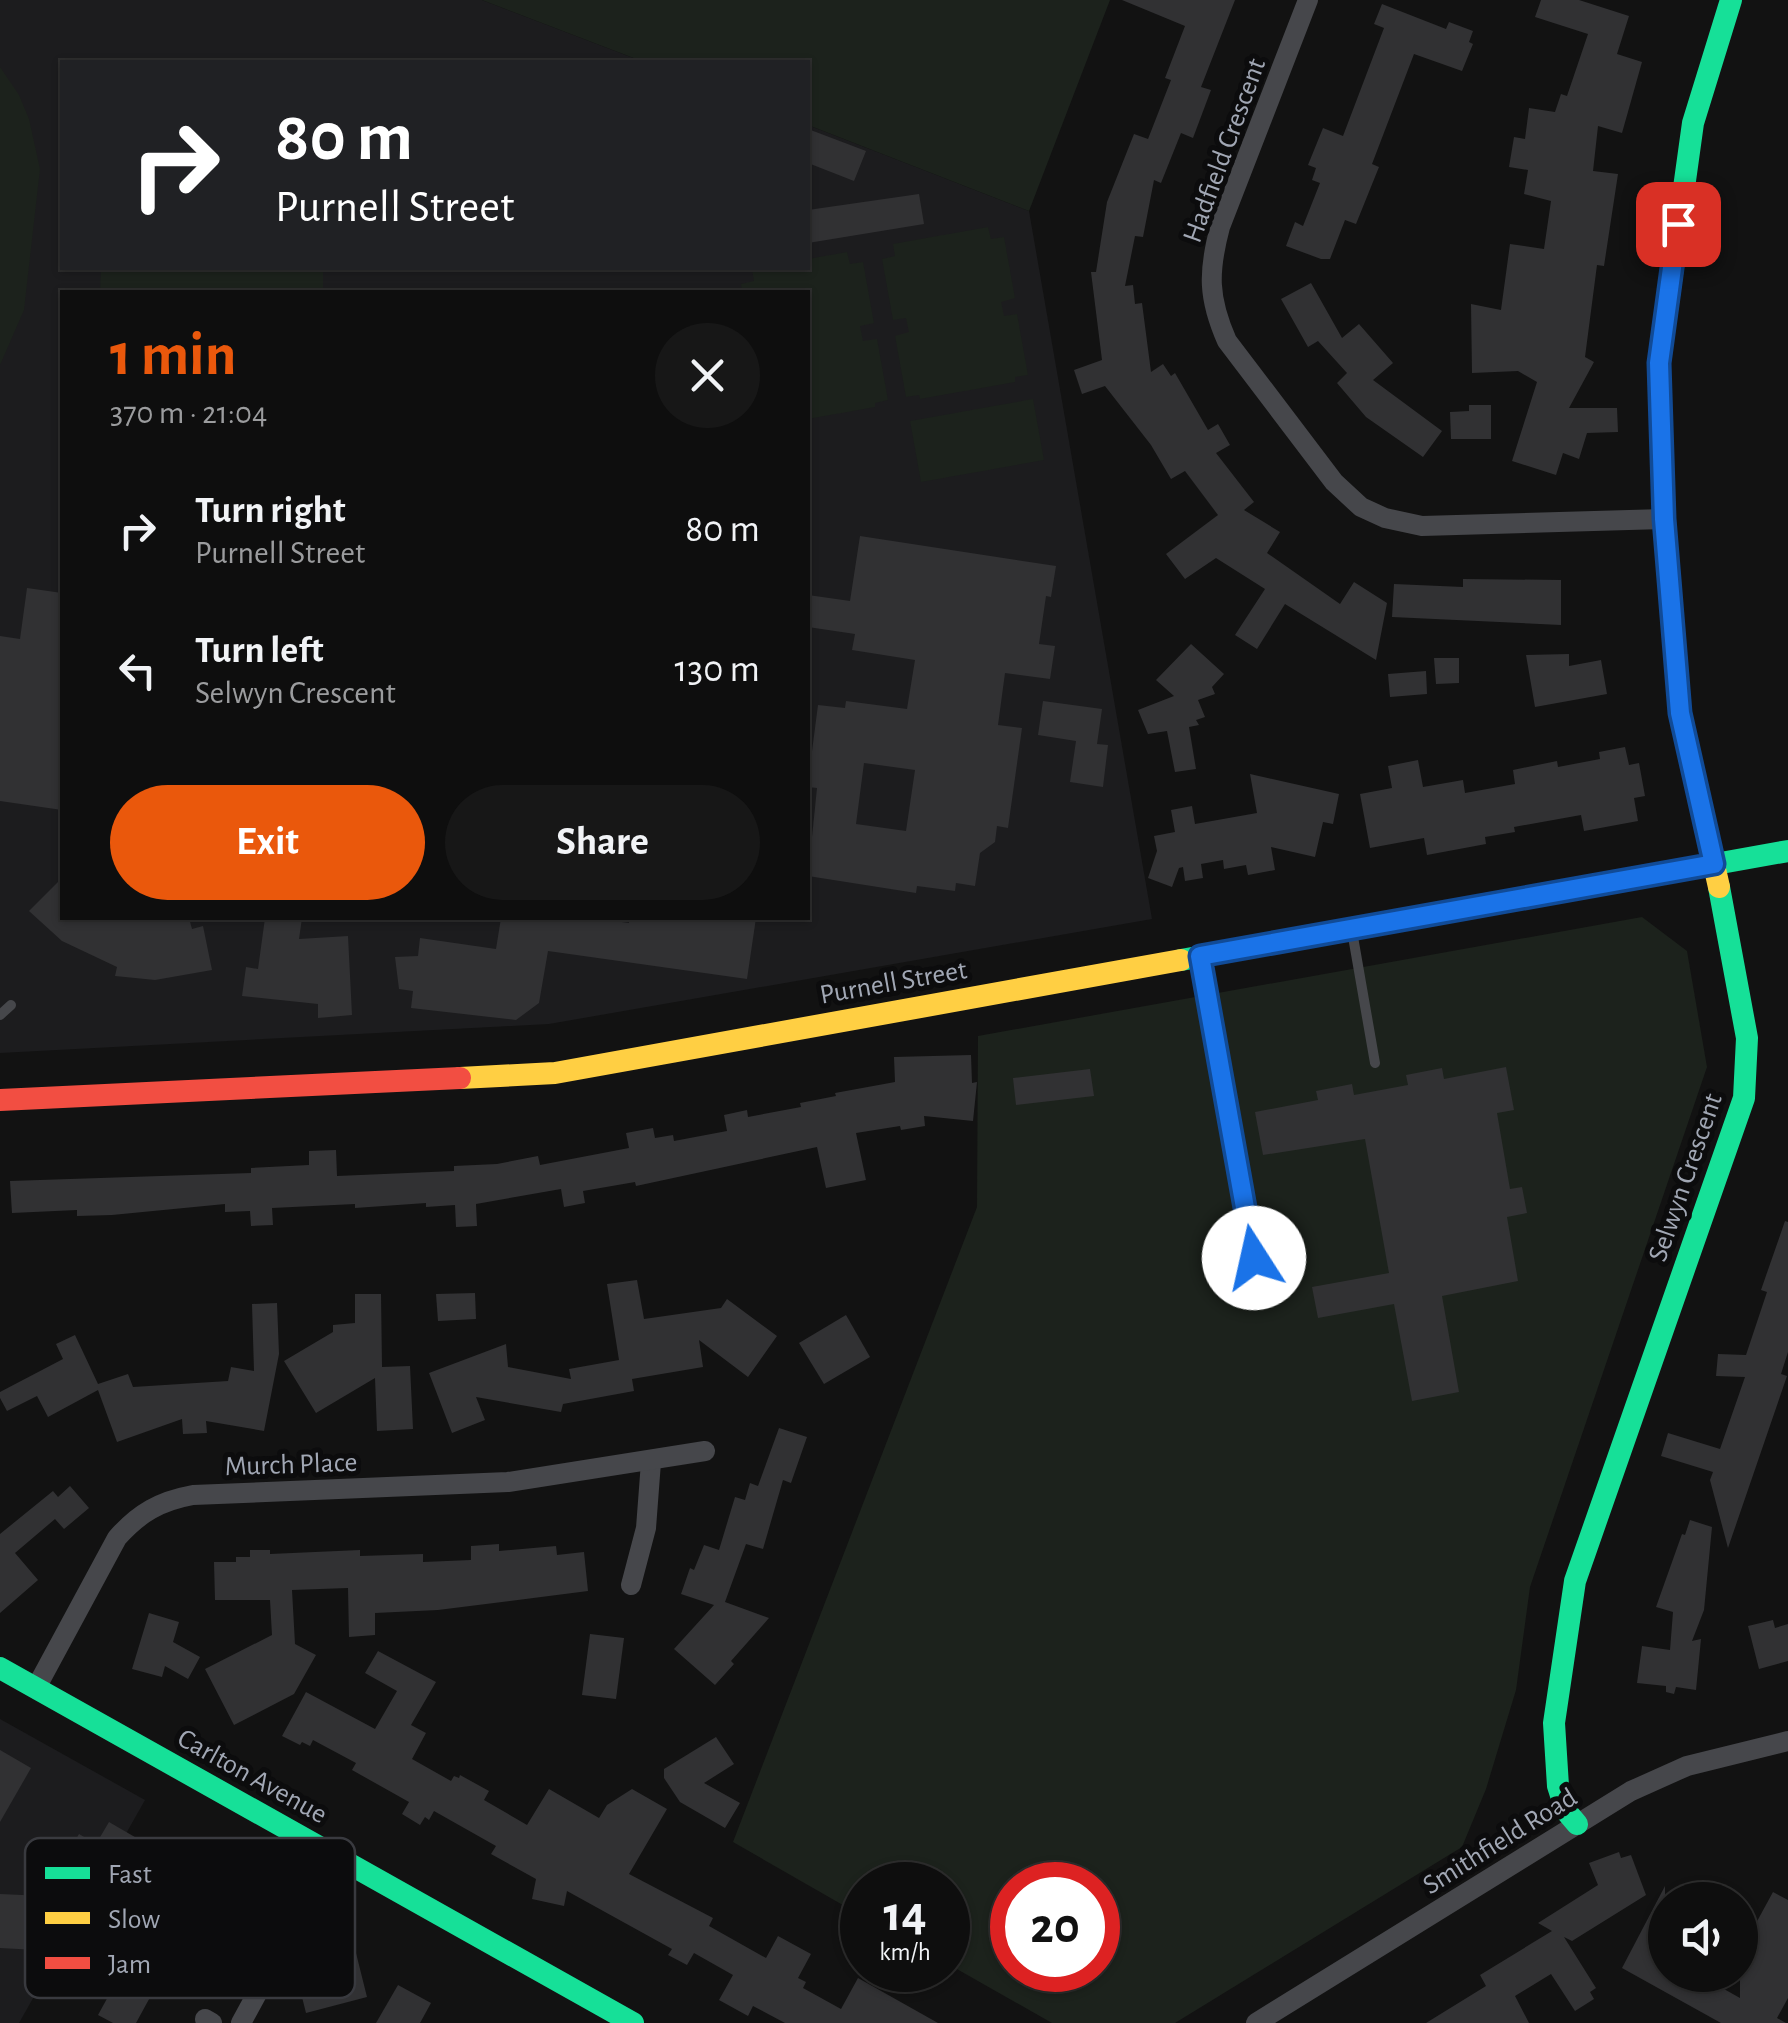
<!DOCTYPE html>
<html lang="en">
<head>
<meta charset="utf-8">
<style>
  :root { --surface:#0e0e0e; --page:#171717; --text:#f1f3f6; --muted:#9b9c9e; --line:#2e2e2e; --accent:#ea580c }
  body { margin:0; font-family:"Alegreya Sans",sans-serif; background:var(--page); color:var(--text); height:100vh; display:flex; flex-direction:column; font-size:38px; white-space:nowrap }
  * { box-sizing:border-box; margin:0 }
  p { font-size:32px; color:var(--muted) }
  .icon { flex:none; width:55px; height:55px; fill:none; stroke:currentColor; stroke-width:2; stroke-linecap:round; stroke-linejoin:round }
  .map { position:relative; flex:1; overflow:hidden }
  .sheet { position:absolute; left:60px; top:290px; width:750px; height:630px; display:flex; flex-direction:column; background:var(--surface); border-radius:0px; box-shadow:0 2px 8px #0004,0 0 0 2px var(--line) }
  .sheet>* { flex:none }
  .guide { position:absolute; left:60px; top:60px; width:750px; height:210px; border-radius:0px; box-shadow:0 2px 8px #0004,0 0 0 2px var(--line); background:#202124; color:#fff; overflow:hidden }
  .tools { position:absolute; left:1648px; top:1882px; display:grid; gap:20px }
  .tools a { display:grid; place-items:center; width:110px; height:110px; border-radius:50%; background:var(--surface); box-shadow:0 2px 8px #0004,0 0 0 2px var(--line); font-size:50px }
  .speed { position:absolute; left:840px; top:1862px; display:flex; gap:20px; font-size:50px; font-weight:700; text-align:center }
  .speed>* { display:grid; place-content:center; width:130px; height:130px; border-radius:50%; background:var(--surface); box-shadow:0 2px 8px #0004,0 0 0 2px var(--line); line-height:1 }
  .speed small { font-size:25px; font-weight:400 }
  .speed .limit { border:15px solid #d22; background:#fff; color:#111 }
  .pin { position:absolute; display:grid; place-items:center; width:85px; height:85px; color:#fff; margin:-42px; border-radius:20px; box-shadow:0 5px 15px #0006 }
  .me { position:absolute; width:110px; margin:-55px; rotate:350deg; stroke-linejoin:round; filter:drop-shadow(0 0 8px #0008) }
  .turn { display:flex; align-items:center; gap:35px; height:210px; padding:0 50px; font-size:45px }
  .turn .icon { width:130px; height:130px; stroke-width:2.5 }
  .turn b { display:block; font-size:70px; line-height:85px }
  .round { display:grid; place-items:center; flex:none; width:105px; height:105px; border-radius:52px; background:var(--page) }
  .overview { display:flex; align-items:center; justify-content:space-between; height:170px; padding:0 50px }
  h1 { font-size:60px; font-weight:700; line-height:75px; color:var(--accent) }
  .action { display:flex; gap:20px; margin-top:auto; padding:20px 50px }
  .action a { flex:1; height:115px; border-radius:60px; background:var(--accent); color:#fff; font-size:40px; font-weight:700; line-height:115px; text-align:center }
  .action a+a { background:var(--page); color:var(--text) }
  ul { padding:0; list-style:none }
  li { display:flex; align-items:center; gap:30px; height:140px; padding:0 50px }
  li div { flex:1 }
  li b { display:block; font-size:38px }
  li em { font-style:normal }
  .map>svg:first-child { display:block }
  .built { fill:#1c1c1e; fill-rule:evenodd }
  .green { fill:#1c221c; fill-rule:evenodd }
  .building { fill:#313133; fill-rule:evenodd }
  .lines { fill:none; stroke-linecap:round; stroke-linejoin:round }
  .lane { stroke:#46474b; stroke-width:10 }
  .street { stroke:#46474b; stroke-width:20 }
  .fast { stroke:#16e098; stroke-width:22 }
  .slow { stroke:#ffcf43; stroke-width:22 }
  .jam { stroke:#f24e42; stroke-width:22 }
  .route-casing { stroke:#114b97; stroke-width:25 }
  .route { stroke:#1a73e8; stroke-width:18 }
  .labels { text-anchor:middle; stroke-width:10; stroke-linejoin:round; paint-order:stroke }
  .street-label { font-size:28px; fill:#a1a7b4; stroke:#0c0c0d }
  .key { fill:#0c0c0d; stroke:#393a3f; stroke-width:2.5 }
  .key-label { font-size:28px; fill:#a1a7b4 }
</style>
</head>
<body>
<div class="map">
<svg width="1788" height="2023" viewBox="0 0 1788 2023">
  <rect width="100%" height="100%" fill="#121212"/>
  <g class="built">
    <path d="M 0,0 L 482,0 L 644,62 L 62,62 L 62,268 L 808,268 L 808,125 L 1029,211 L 1152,919 L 549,1024 L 0,1053 ZM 62,292 L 808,292 L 808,918 L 62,918 Z"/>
    <polygon points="0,1719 145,1800 19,2023 0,2023"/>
  </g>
  <g class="green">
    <polygon points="482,0 1110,0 1029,211 808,125 808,62 644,62"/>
    <polygon points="0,67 19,95 29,119 40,169 24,310 0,365"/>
    <polygon points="988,227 991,239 1004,237 1015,298 1001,302 1004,316 1017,314 1028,375 1015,377 1015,382 920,399 919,395 906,397 895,336 909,332 906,318 893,320 882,259 895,256 893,244"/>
    <polygon points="847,252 850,264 863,262 874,323 860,326 863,341 877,339 888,400 875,403 875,407 808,419 808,292 742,292 741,284 754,281 752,269 808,268 808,259"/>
    <polygon points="101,268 323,268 323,292 100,292"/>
    <polygon points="1033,399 1044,460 921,482 910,421"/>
    <path d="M 1642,917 L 1687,951 L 1707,1067 L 1530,1587 L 1516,1690 L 1486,1789 L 1462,1847 L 1175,2023 L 1052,2023 L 948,1964 L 948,1885 L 862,1885 L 862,1916 L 733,1842 L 977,1207 L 978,1036 ZM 1012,1885 L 1098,1885 L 1098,1970 L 1012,1970 Z"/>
  </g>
  <g class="building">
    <polygon points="1122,0 1235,0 1201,87 1211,90 1193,138 1181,133 1161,183 1154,180 1143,237 1135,236 1125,286 1133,285 1135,304 1142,303 1151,372 1163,364 1171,376 1175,373 1208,430 1218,424 1230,445 1216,453 1254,502 1244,510 1280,532 1267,553 1340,604 1354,582 1387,603 1376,660 1285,604 1257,649 1235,635 1265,589 1216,558 1185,579 1166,554 1218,515 1185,471 1171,479 1151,445 1105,386 1082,394 1074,370 1102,360 1091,272 1096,272 1107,202 1134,134 1148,139 1171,80 1165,78 1185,26"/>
    <polygon points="1541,0 1579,0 1629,16 1617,54 1642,62 1622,133 1598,126 1593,171 1618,174 1604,266 1597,265 1585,357 1594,362 1569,408 1617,408 1618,432 1587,433 1579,459 1563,453 1556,475 1512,461 1537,382 1518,371 1472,373 1471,304 1501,310 1510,244 1544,249 1551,201 1524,194 1528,170 1509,167 1514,137 1525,139 1529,108 1555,112 1561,94 1567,96 1588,34 1535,17"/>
    <polygon points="1382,4 1446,29 1449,22 1473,31 1469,42 1473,44 1462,71 1414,54 1372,164 1379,167 1356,224 1345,220 1330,259 1321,259 1286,246 1295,222 1303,226 1320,183 1312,180 1316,168 1308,165 1323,128 1343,136 1384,28 1374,24"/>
    <polygon points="808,129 866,151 854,181 808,163"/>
    <polygon points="919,194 924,224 808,243 808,210"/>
    <polygon points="1311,283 1342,338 1359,324 1393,363 1373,380 1442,431 1423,457 1366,417 1337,383 1347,373 1318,341 1308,347 1281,299"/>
    <polygon points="1469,405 1491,405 1491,439 1451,439 1450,412 1469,411"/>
    <path d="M 860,536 L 1056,566 L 1051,597 L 1046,596 L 1039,644 L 1055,646 L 1050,679 L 1005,673 L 998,725 L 1022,728 L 1008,828 L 997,826 L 995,842 L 980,853 L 975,886 L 956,883 L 955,891 L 917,886 L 916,893 L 808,876 L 817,788 L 808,787 L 808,782 L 818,705 L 845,708 L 846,701 L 907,709 L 915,660 L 852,650 L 855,634 L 808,627 L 808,595 L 850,601 ZM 864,763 L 915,770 L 906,831 L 856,824 Z"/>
    <polygon points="1463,579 1561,580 1561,625 1392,617 1394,584 1463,587"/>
    <polygon points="27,588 62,593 62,810 0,801 0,636 20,639"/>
    <polygon points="1191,644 1224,674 1212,687 1215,694 1198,700 1205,717 1196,720 1199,725 1189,727 1196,769 1175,772 1167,731 1148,734 1138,710 1174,696 1156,680"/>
    <polygon points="1569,654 1569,666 1601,660 1607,694 1535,707 1526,655"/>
    <polygon points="1434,658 1459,658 1459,683 1436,684"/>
    <polygon points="1426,671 1427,694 1390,697 1388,674"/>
    <polygon points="1043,701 1102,709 1097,744 1108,745 1103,787 1070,782 1076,741 1038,735"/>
    <polygon points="1625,747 1629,765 1639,763 1645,796 1634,798 1638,821 1584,831 1581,815 1514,827 1515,832 1485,837 1486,844 1427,855 1424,838 1370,848 1360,794 1392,788 1388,766 1418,760 1423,787 1463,780 1465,793 1515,784 1513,770 1557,761 1558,767 1600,759 1599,752"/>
    <polygon points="1250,774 1339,794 1333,824 1323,822 1315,857 1271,847 1275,870 1248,875 1246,865 1224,869 1223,860 1201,864 1203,878 1185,881 1183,867 1179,868 1172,887 1148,878 1157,851 1154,836 1175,832 1171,810 1192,806 1195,824 1257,813"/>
    <polygon points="62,878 62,918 189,918 192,929 203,926 212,970 155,980 115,976 117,967 62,941 29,911"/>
    <polygon points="265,918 302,918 299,939 348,936 352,1015 318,1018 318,1004 242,996 246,967 258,969"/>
    <polygon points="501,918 592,918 629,923 629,918 756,918 747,979 548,951 539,1003 516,1020 411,1008 413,991 399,989 395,957 418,956 420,938 496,949"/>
    <polygon points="971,1055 972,1083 977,1082 973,1121 924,1116 925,1126 901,1130 900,1126 856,1133 866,1180 826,1188 817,1147 636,1186 635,1182 583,1191 585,1203 564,1207 561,1189 476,1204 477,1226 456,1227 455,1205 426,1207 426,1203 355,1208 355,1204 272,1208 273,1225 251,1226 250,1211 225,1212 225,1204 112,1215 77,1216 77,1210 12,1213 10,1181 251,1173 251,1168 309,1165 309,1151 336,1150 337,1176 454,1171 454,1166 497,1164 538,1156 540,1165 629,1148 626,1133 653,1128 655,1138 673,1135 674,1141 727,1131 724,1115 747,1110 748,1117 801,1107 800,1103 836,1096 835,1093 895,1082 894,1057"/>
    <polygon points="1506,1067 1514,1110 1497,1113 1510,1189 1522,1187 1527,1213 1507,1217 1518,1281 1442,1296 1459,1392 1412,1401 1394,1304 1318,1318 1312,1287 1389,1273 1365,1139 1263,1155 1255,1112 1318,1100 1316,1091 1352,1084 1354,1095 1408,1085 1406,1075 1442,1068 1444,1079"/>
    <polygon points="1090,1069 1094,1096 1016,1105 1013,1078"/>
    <polygon points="1785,1221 1788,1222 1788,1352 1781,1374 1787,1376 1728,1548 1710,1480 1713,1472 1661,1456 1668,1433 1720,1449 1745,1377 1716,1376 1718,1354 1746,1355 1767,1292 1761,1290"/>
    <polygon points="637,1280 644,1319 721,1308 727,1299 777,1336 748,1377 699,1340 703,1367 632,1379 634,1391 563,1404 561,1412 476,1397 485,1420 452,1433 429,1373 506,1344 508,1367 571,1379 569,1369 619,1360 607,1284"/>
    <polygon points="475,1293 476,1319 438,1321 436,1294"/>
    <polygon points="355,1294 381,1294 382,1367 410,1366 413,1429 377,1431 375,1378 316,1413 284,1361 333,1332 333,1325 355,1323"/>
    <polygon points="277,1303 279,1354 264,1431 206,1421 207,1433 183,1434 182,1419 117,1442 98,1390 48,1417 37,1396 7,1411 0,1398 0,1392 63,1359 56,1344 75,1335 98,1384 128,1374 133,1387 228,1381 231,1367 254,1371 252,1304"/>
    <polygon points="846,1315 870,1357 824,1384 799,1343"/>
    <polygon points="779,1428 807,1437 791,1483 783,1480 763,1549 746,1544 725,1602 769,1618 731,1661 734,1664 715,1685 674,1649 714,1605 681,1594 690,1568 694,1570 704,1545 719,1550 735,1497 745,1500 750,1483 758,1486"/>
    <polygon points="70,1486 89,1508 64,1529 55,1519 15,1553 38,1580 0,1613 0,1534 53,1491 58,1497"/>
    <polygon points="1690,1520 1712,1527 1704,1610 1692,1641 1701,1639 1696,1690 1676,1687 1674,1694 1666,1692 1666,1686 1637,1683 1642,1646 1670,1650 1673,1612 1656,1607 1682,1534 1685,1535"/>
    <polygon points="499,1544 499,1551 556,1546 557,1555 584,1552 588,1591 438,1610 375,1613 375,1635 349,1637 348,1588 292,1590 295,1644 316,1655 294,1694 234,1725 205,1669 272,1635 270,1600 215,1600 214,1562 236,1562 236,1557 250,1557 250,1550 270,1550 270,1554 360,1550 360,1556 423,1554 423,1562 471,1560 471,1546"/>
    <polygon points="149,1613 179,1622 173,1642 200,1657 188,1679 165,1666 162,1677 132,1669"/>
    <polygon points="1773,1620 1775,1628 1788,1624 1788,1661 1759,1669 1748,1626"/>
    <polygon points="590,1634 624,1638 616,1699 582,1695"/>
    <polygon points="378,1651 436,1682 411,1725 426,1733 412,1759 451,1781 454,1776 459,1778 460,1775 489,1791 484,1800 527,1825 549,1789 599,1818 607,1805 632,1789 667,1809 629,1874 713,1918 709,1926 766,1958 778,1936 811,1954 798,1978 806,1982 803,1988 841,2009 858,1978 938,2023 785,2023 753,2006 748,2016 719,2000 733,1975 694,1953 687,1965 668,1955 672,1949 567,1891 564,1906 532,1899 536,1879 491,1854 496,1846 434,1811 429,1820 425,1817 420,1825 402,1814 409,1802 352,1770 356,1763 313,1740 310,1746 302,1742 300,1745 282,1736 306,1692 375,1729 397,1691 365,1673"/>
    <polygon points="716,1737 734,1764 704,1783 740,1803 725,1828 680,1802 664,1778 664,1769"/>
    <polygon points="0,1750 31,1768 0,1822"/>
    <polygon points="109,1822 171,1858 161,1876 199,1899 226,1890 241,1938 207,1948 206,1945 188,1950 175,1905 145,1959 118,1943 121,1938 57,1904 55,1951 0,1948 0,1894 44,1896 79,1834 96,1844"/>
    <polygon points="1619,1852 1621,1858 1631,1855 1646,1895 1572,1941 1564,1937 1596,1988 1590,1992 1594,1999 1575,2011 1551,1974 1515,1996 1529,2023 1426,2023 1486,1986 1480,1975 1552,1931 1538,1923 1598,1885 1589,1863"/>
    <polygon points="1665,1886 1665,1975 1699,1975 1740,1998 1740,1917 1755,1925 1773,1892 1788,1900 1788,1998 1777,2018 1786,2023 1721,2023 1622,1968"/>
    <polygon points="355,1949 367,1997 306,2013 299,1985 313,1982 311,1973 336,1967 333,1955"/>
    <polygon points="126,1964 152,1978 151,1988 154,1990 136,2023 113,2023 98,2015"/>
    <polygon points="398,1985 431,2003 420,2023 376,2023"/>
  </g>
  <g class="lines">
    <g class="lane">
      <polyline points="1352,931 1375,1063"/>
      <polyline points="1200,959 1254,1258"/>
      <polyline points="0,1015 11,1005"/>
    </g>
    <g class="street">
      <path d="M 1308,0 L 1220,227 C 1208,272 1208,298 1227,341 L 1334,482 L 1361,507 L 1385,518 L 1422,526 L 1664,519"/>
      <polyline points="631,1585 646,1528 651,1462"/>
      <path d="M 36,1688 L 117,1538 C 139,1513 160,1501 193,1495 L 508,1482 L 705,1451"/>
      <polyline points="205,2019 212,2023"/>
      <polyline points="241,2023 333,1854"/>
      <polyline points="1256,2023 1631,1791 1687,1766 1788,1741"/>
    </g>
    <g class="fast">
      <polyline points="1668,303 1693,123 1731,0"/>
      <polyline points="1181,960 1788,851"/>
      <polyline points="0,1668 633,2023"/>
      <polyline points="1577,1824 1566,1811 1558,1786 1554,1723 1575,1581 1744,1098 1747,1038 1719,887"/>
    </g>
    <g class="slow">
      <polyline points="1668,303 1659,363 1664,519 1680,713 1719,887"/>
      <polyline points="460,1078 555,1073 1181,960"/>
    </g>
    <polyline class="jam" points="0,1100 460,1078"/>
  </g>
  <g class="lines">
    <g class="route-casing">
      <polyline id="route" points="1254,1258 1200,956 1714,864 1680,713 1664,519 1659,363 1678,224"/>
    </g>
    <use href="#route" class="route"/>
  </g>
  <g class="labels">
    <g class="street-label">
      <text transform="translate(1223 150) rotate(-70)" y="10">Hadfield Crescent</text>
      <text transform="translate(893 981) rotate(-10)" y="10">Purnell Street</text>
      <text transform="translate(1684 1177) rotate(-71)" y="10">Selwyn Crescent</text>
      <text transform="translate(291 1463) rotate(-2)" y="10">Murch Place</text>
      <text transform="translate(253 1775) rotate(29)" y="10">Carlton Avenue</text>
      <text transform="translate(1499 1840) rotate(-32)" y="10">Smithfield Road</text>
    </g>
  </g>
  <rect x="25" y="1838" width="330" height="160" rx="15" class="key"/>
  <rect x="45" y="1867" width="45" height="12" fill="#16e098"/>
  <rect x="45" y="1912" width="45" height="12" fill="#ffcf43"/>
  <rect x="45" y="1957" width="45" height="12" fill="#f24e42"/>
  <g class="key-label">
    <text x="108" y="1883">Fast</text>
    <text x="108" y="1928">Slow</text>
    <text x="108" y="1973">Jam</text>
  </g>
</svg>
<div class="tools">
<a><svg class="icon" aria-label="sound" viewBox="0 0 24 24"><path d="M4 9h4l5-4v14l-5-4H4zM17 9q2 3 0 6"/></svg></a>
</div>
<div class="speed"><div>14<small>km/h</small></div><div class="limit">20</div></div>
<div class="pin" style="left:1678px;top:224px;background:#d93025"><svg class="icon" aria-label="arrive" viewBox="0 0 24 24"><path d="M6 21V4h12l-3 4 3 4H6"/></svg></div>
<svg class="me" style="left:1254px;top:1258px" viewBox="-20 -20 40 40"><circle r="19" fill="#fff"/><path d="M0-13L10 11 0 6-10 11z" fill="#1a73e8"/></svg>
<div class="guide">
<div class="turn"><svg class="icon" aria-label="right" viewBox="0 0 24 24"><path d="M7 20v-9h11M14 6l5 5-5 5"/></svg><div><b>80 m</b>Purnell Street</div></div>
</div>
<section class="sheet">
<div class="overview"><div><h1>1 min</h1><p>370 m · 21:04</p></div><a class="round"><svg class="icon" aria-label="close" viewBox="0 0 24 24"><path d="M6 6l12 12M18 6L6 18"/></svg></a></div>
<ul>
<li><svg class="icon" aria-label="right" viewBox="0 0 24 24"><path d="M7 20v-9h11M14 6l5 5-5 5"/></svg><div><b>Turn right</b><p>Purnell Street</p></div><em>80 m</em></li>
<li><svg class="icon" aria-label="left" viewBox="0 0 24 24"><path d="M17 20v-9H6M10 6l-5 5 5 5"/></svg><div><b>Turn left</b><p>Selwyn Crescent</p></div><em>130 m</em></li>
</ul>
<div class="action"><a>Exit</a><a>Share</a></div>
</section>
</div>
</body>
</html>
